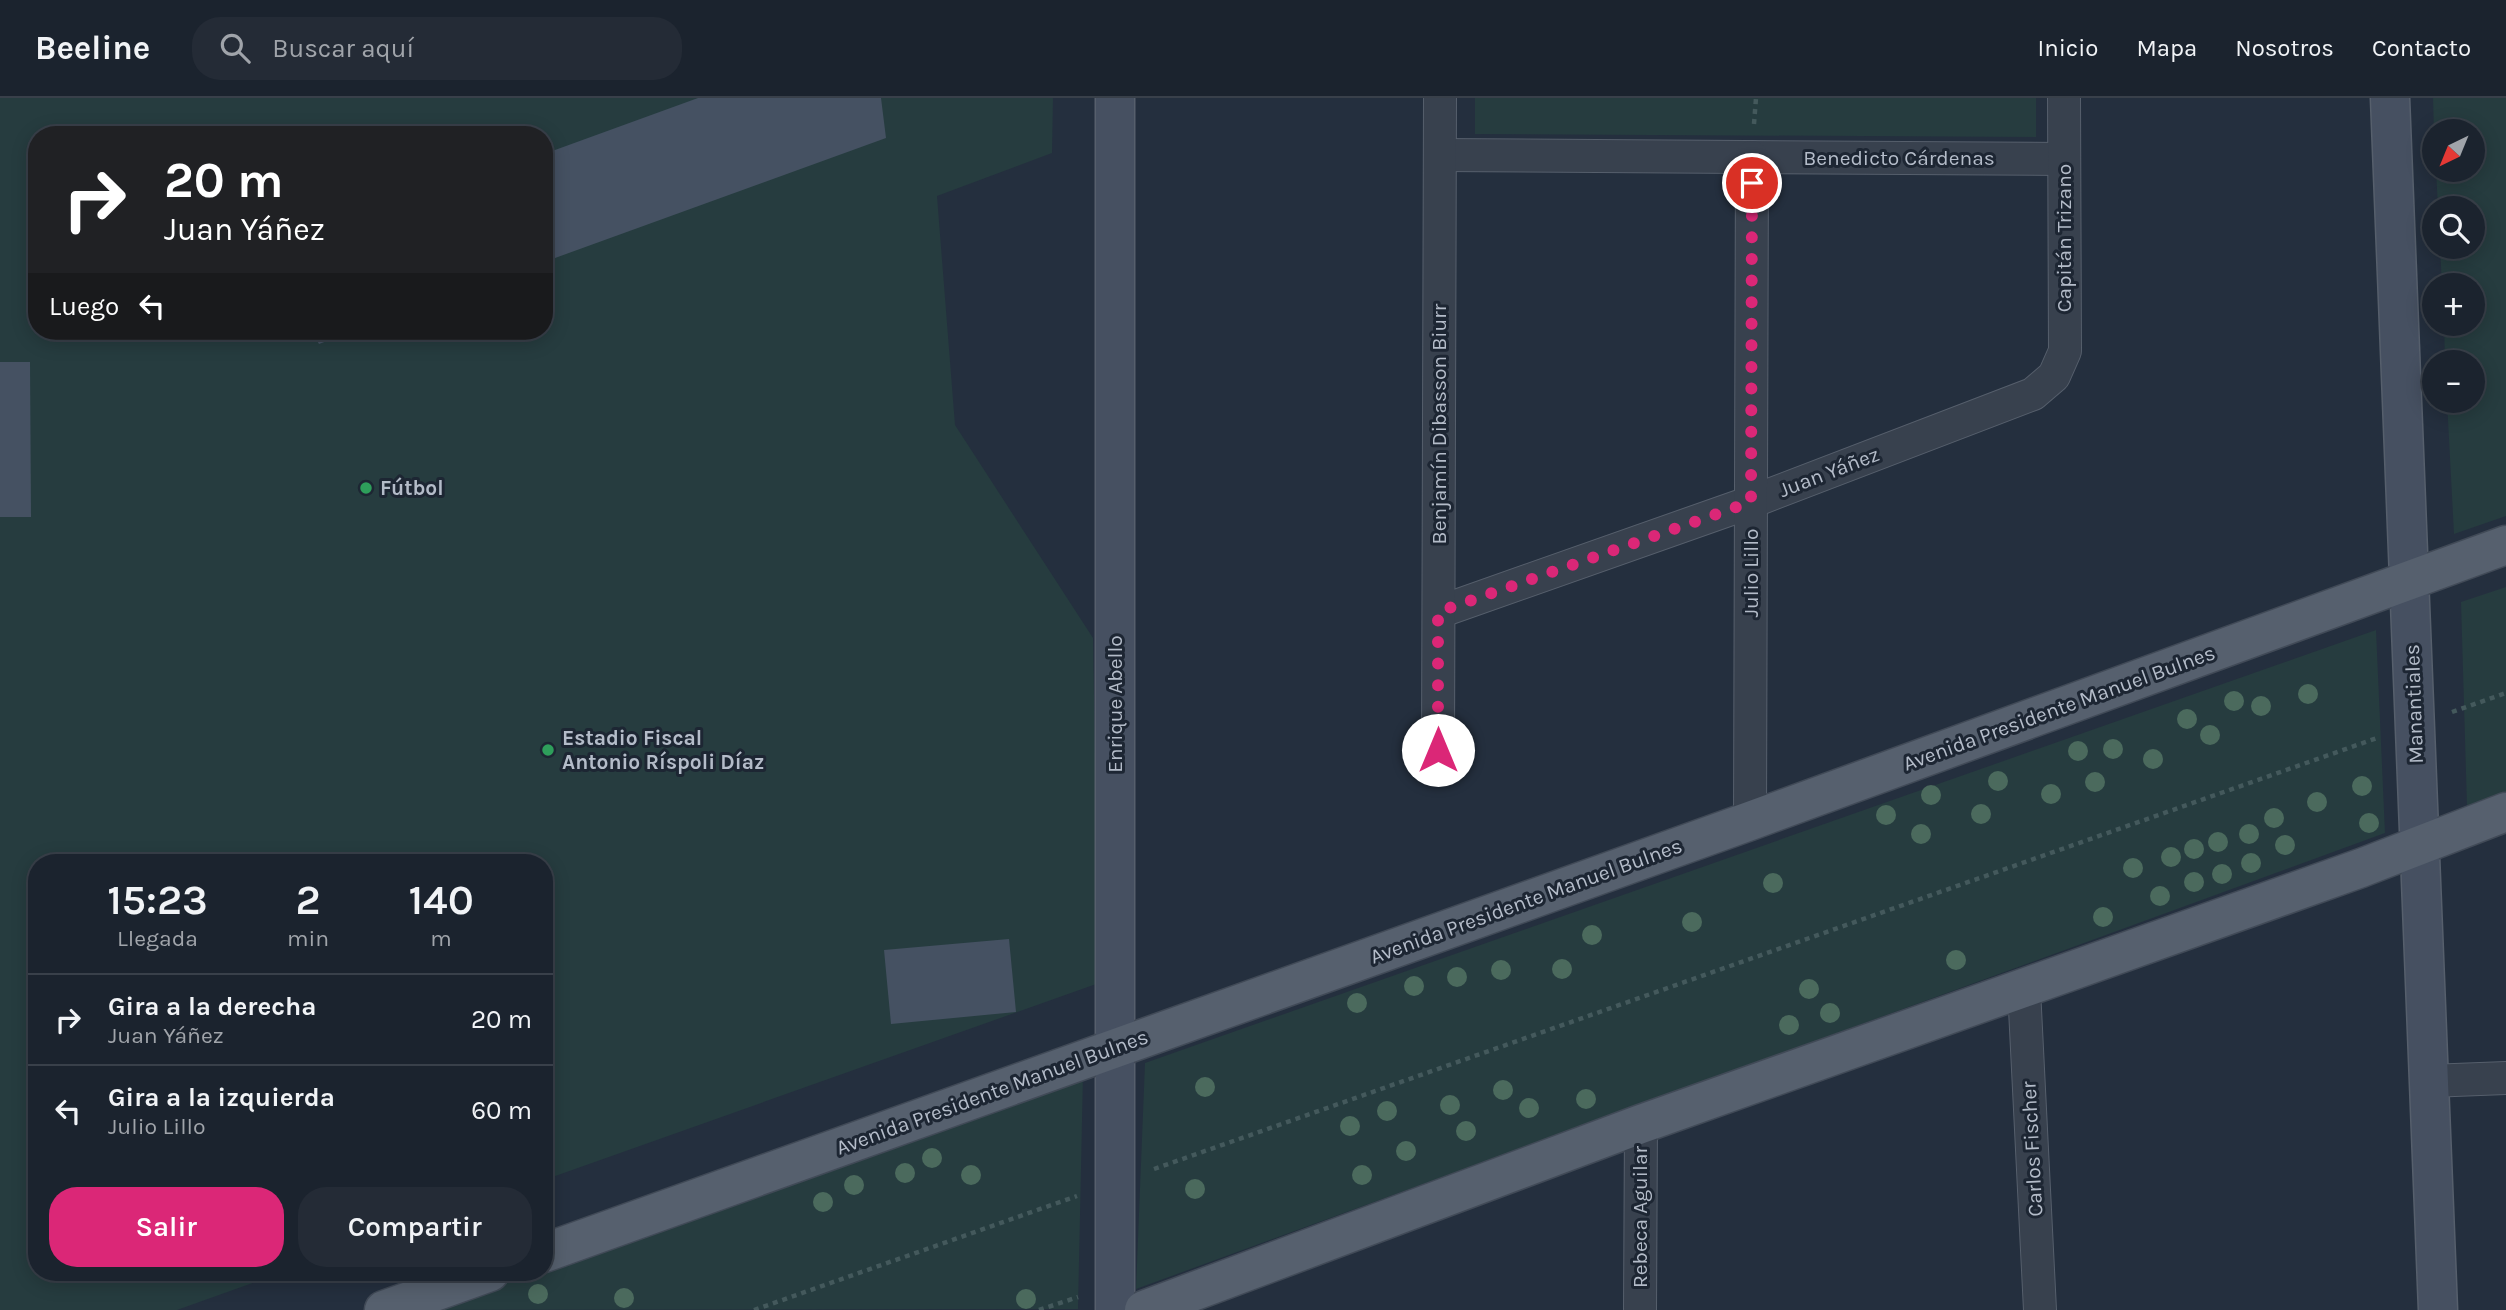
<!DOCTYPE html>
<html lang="es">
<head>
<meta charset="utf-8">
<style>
  :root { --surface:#1b232e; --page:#242b36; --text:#f1f3f6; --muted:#a0a4aa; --line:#39404a; --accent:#db2777 }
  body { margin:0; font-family:Karla,sans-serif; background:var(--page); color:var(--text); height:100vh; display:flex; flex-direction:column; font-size:26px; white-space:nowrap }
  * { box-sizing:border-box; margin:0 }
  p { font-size:23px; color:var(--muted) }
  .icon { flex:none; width:38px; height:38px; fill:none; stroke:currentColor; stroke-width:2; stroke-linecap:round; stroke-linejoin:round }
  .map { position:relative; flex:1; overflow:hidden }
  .details { position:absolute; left:28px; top:756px; width:525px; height:427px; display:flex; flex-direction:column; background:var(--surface); border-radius:28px; box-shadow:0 4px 18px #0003,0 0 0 2px var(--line) }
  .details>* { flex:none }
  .banner { position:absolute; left:28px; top:28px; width:525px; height:214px; border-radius:28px; box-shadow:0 4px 18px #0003,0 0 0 2px var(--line); background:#202124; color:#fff; overflow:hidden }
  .needle { width:46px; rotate:223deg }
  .controls { position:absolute; left:2422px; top:21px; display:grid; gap:14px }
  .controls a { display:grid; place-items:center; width:63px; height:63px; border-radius:50%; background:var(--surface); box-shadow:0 4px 18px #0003,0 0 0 2px var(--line); font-size:35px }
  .pin { position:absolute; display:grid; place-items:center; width:60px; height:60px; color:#fff; margin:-30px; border:4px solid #fff; border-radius:50%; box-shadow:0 2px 7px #0007 }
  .me { position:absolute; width:77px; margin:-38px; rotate:0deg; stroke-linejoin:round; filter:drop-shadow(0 0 5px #0008) }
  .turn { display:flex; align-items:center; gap:24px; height:147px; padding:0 21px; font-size:32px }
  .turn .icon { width:91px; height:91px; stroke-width:2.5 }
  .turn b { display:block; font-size:49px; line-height:60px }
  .then { display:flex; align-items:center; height:66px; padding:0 21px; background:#0003; gap:14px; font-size:26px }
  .eta { display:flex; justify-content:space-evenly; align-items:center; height:119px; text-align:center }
  .eta b { font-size:42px; font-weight:600; line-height:49px }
  .action { display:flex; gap:14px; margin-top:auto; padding:14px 21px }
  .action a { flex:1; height:80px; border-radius:28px; background:var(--accent); color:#fff; font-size:28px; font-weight:600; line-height:80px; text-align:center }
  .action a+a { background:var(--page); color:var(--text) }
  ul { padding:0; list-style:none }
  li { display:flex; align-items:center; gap:21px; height:91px; padding:0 21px; border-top:2px solid var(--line) }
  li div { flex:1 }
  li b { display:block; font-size:26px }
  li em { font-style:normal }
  header { display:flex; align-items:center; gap:42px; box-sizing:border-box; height:98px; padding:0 35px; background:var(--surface); border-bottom:2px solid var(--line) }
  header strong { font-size:33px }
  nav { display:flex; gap:38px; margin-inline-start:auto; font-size:24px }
  .search { width:490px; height:63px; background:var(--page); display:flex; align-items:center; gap:18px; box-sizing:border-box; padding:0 24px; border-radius:28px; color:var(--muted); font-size:26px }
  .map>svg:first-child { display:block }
  .green { fill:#263c3f; fill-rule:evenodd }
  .building { fill:#455162 }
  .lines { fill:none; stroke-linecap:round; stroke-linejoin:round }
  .street-casing { stroke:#565f6c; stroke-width:34 }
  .secondary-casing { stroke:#565f6c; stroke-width:41 }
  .primary-casing { stroke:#414a57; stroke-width:41 }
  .path { stroke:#44595c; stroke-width:4.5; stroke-dasharray:5 5; stroke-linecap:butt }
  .street { stroke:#38414e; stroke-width:32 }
  .secondary { stroke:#465061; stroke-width:38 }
  .primary { stroke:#56606e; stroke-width:38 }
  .tree { fill:#4b6a5d }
  .route { stroke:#db2777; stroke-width:12; stroke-dasharray:0 21.6 }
  .leisure-dot { fill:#2e9e5b; stroke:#1d2633; stroke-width:2.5 }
  .labels { text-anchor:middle; stroke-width:6; stroke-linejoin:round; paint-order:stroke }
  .street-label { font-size:21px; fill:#b4bcc9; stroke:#1d2633 }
  .poi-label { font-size:21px; font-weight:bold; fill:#b4bcc9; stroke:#1d2633; text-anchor:start }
</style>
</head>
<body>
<header>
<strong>Beeline</strong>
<div class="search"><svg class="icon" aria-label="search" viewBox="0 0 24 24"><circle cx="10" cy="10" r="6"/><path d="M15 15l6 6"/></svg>Buscar aquí</div>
<nav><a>Inicio</a><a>Mapa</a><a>Nosotros</a><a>Contacto</a></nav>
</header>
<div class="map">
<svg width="2506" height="1212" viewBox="0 0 2506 1212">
  <rect width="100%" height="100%" fill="#242f3e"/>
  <g class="green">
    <path d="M 0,0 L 1053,0 L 1052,55 L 937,98 L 955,327 L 1093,540 L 1099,885 L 544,1082 L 544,765 L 37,765 L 37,1174 L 283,1174 L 177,1212 L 0,1212 ZM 37,37 L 544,37 L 544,233 L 37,233 Z"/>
    <polygon points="1475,0 2036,0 2036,39 1475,36"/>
    <polygon points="2433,0 2506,0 2506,418 2454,436 2447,303 2473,303 2473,264 2445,264 2444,226 2473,226 2473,187 2442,187 2440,149 2473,149 2473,110 2438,110 2436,72 2473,72 2473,33 2434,35"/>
    <polygon points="2506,489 2506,694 2467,709 2461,504"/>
    <polygon points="2376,532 2385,735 1136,1191 1145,965"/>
    <polygon points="1083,977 1078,1211 403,1212 513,1174 544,1174 544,1163"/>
  </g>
  <g class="building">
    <polygon points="698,0 881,0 886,40 544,164 544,56"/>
    <polygon points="312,233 354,233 319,246"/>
    <polygon points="0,264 30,264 31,419 0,419"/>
    <polygon points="1009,841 1016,914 891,926 884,852"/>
  </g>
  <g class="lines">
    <g class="street-casing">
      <g id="street">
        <polyline points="1440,57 2064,61"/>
        <polyline points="1439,514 1751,404 2033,296 2054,278 2065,253 2064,0"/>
        <polyline points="1438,652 1440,0"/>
        <polyline points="1750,723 1752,59"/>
        <polyline points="2024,891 2040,1212"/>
        <polyline points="2429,983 2506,980"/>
        <polyline points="1640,1212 1641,1026"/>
      </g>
    </g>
    <g class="secondary-casing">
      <g id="secondary">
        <polyline points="1115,0 1115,1212"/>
        <polyline points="2390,0 2438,1212"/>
      </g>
    </g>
    <g class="primary-casing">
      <g id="primary">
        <polyline points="544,1155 1750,723 2506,447"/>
        <polyline points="384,1212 490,1174"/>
        <polyline points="1144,1212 1641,1026 2361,770 2506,714"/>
      </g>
    </g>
    <g class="path">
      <polyline points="1754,26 1756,0"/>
      <polyline points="2452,614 2506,595"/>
      <polyline points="1154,1071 2377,640"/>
      <polyline points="754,1212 1077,1098"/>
      <polyline points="1039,1212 1078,1199"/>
    </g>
    <use href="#street" class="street"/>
    <use href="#secondary" class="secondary"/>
    <use href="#primary" class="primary"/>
  </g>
  <g class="tree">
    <circle cx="2308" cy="596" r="10"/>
    <circle cx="2234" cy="603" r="10"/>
    <circle cx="2261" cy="608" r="10"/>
    <circle cx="2187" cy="621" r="10"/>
    <circle cx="2210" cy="637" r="10"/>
    <circle cx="2113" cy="651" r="10"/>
    <circle cx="2078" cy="653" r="10"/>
    <circle cx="2153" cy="661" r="10"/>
    <circle cx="1998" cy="683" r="10"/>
    <circle cx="2095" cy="684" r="10"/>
    <circle cx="2362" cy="688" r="10"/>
    <circle cx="2051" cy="696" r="10"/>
    <circle cx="1931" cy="697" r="10"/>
    <circle cx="2317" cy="704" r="10"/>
    <circle cx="1981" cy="716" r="10"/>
    <circle cx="1886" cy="717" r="10"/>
    <circle cx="2274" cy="720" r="10"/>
    <circle cx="2369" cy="725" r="10"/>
    <circle cx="1921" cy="736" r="10"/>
    <circle cx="2249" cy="736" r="10"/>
    <circle cx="2218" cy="744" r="10"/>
    <circle cx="2285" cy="747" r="10"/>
    <circle cx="2194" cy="751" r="10"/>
    <circle cx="2171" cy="759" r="10"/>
    <circle cx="2251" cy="765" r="10"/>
    <circle cx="2133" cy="770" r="10"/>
    <circle cx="2222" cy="776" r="10"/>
    <circle cx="2194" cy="784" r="10"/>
    <circle cx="1773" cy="785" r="10"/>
    <circle cx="2160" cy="798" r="10"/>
    <circle cx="2103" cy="819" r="10"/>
    <circle cx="1692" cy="824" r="10"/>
    <circle cx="1592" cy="837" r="10"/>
    <circle cx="1956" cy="862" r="10"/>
    <circle cx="1562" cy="871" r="10"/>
    <circle cx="1501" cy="872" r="10"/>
    <circle cx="1457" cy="879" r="10"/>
    <circle cx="1414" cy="888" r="10"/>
    <circle cx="1809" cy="891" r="10"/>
    <circle cx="1357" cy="905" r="10"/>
    <circle cx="1830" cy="915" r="10"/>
    <circle cx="1789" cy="927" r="10"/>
    <circle cx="1205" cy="989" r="10"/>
    <circle cx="1503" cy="992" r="10"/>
    <circle cx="1586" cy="1001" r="10"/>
    <circle cx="1450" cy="1007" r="10"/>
    <circle cx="1529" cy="1010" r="10"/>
    <circle cx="1387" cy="1013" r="10"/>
    <circle cx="1350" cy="1028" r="10"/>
    <circle cx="1466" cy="1033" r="10"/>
    <circle cx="1406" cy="1053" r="10"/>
    <circle cx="932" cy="1060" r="10"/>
    <circle cx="905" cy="1075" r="10"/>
    <circle cx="971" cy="1077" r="10"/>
    <circle cx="1362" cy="1077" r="10"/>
    <circle cx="854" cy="1087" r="10"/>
    <circle cx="1195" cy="1091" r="10"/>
    <circle cx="823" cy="1104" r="10"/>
    <circle cx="538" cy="1196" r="10"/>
    <circle cx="624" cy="1200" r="10"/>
    <circle cx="1026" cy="1201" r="10"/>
  </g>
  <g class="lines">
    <polyline class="route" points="1438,652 1438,514 1751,404 1752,85"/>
  </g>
  <g class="leisure-dot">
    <circle cx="366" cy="390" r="7"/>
    <circle cx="548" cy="652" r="7"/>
  </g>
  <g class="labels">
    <g class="street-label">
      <text x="1899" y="67">Benedicto Cárdenas</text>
      <text transform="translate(2064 140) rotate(-90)" y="7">Capitán Trizano</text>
      <text transform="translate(1439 326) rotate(-90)" y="7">Benjamín Dibasson Biurr</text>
      <text transform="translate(1829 374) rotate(-21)" y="7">Juan Yáñez</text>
      <text transform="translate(1751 475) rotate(-90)" y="7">Julio Lillo</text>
      <text transform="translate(1115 606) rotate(-90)" y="7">Enrique Abello</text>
      <text transform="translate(2414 606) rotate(-92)" y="7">Manantiales</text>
      <text transform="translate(2059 610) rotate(-20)" y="7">Avenida Presidente Manuel Bulnes</text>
      <text transform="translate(1526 803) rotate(-20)" y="7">Avenida Presidente Manuel Bulnes</text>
      <text transform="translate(992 994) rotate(-20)" y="7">Avenida Presidente Manuel Bulnes</text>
      <text transform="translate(2032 1051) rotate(-93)" y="7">Carlos Fischer</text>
      <text transform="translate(1640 1119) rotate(-90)" y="7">Rebeca Aguilar</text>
    </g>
    <g class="poi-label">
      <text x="380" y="397">Fútbol</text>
      <text x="562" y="647">Estadio Fiscal<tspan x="562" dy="24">Antonio Ríspoli Díaz</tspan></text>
    </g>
  </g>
</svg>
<div class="controls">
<a><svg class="needle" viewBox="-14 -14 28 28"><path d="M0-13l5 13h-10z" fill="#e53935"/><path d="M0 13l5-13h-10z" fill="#a0a4aa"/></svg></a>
<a><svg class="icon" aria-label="search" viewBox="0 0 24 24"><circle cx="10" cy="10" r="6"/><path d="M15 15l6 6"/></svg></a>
<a>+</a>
<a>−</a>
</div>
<div class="pin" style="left:1752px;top:85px;background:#d93025"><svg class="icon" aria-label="arrive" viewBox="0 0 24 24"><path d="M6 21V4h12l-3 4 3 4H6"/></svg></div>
<svg class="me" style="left:1438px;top:652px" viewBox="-20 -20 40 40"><circle r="19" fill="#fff"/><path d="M0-13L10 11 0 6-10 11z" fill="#db2777"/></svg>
<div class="banner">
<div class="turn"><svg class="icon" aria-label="right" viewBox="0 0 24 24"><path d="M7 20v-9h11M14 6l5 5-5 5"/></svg><div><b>20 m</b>Juan Yáñez</div></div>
<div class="then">Luego<svg class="icon" aria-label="left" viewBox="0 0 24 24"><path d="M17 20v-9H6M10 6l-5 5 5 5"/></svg></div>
</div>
<section class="details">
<div class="eta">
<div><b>15:23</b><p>Llegada</p></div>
<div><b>2</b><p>min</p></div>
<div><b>140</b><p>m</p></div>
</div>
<ul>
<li><svg class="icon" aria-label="right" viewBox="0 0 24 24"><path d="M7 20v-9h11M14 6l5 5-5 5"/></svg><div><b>Gira a la derecha</b><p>Juan Yáñez</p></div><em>20 m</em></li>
<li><svg class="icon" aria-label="left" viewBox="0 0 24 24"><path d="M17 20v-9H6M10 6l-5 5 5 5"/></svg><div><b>Gira a la izquierda</b><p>Julio Lillo</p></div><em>60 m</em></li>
</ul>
<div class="action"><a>Salir</a><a>Compartir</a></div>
</section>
</div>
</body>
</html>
